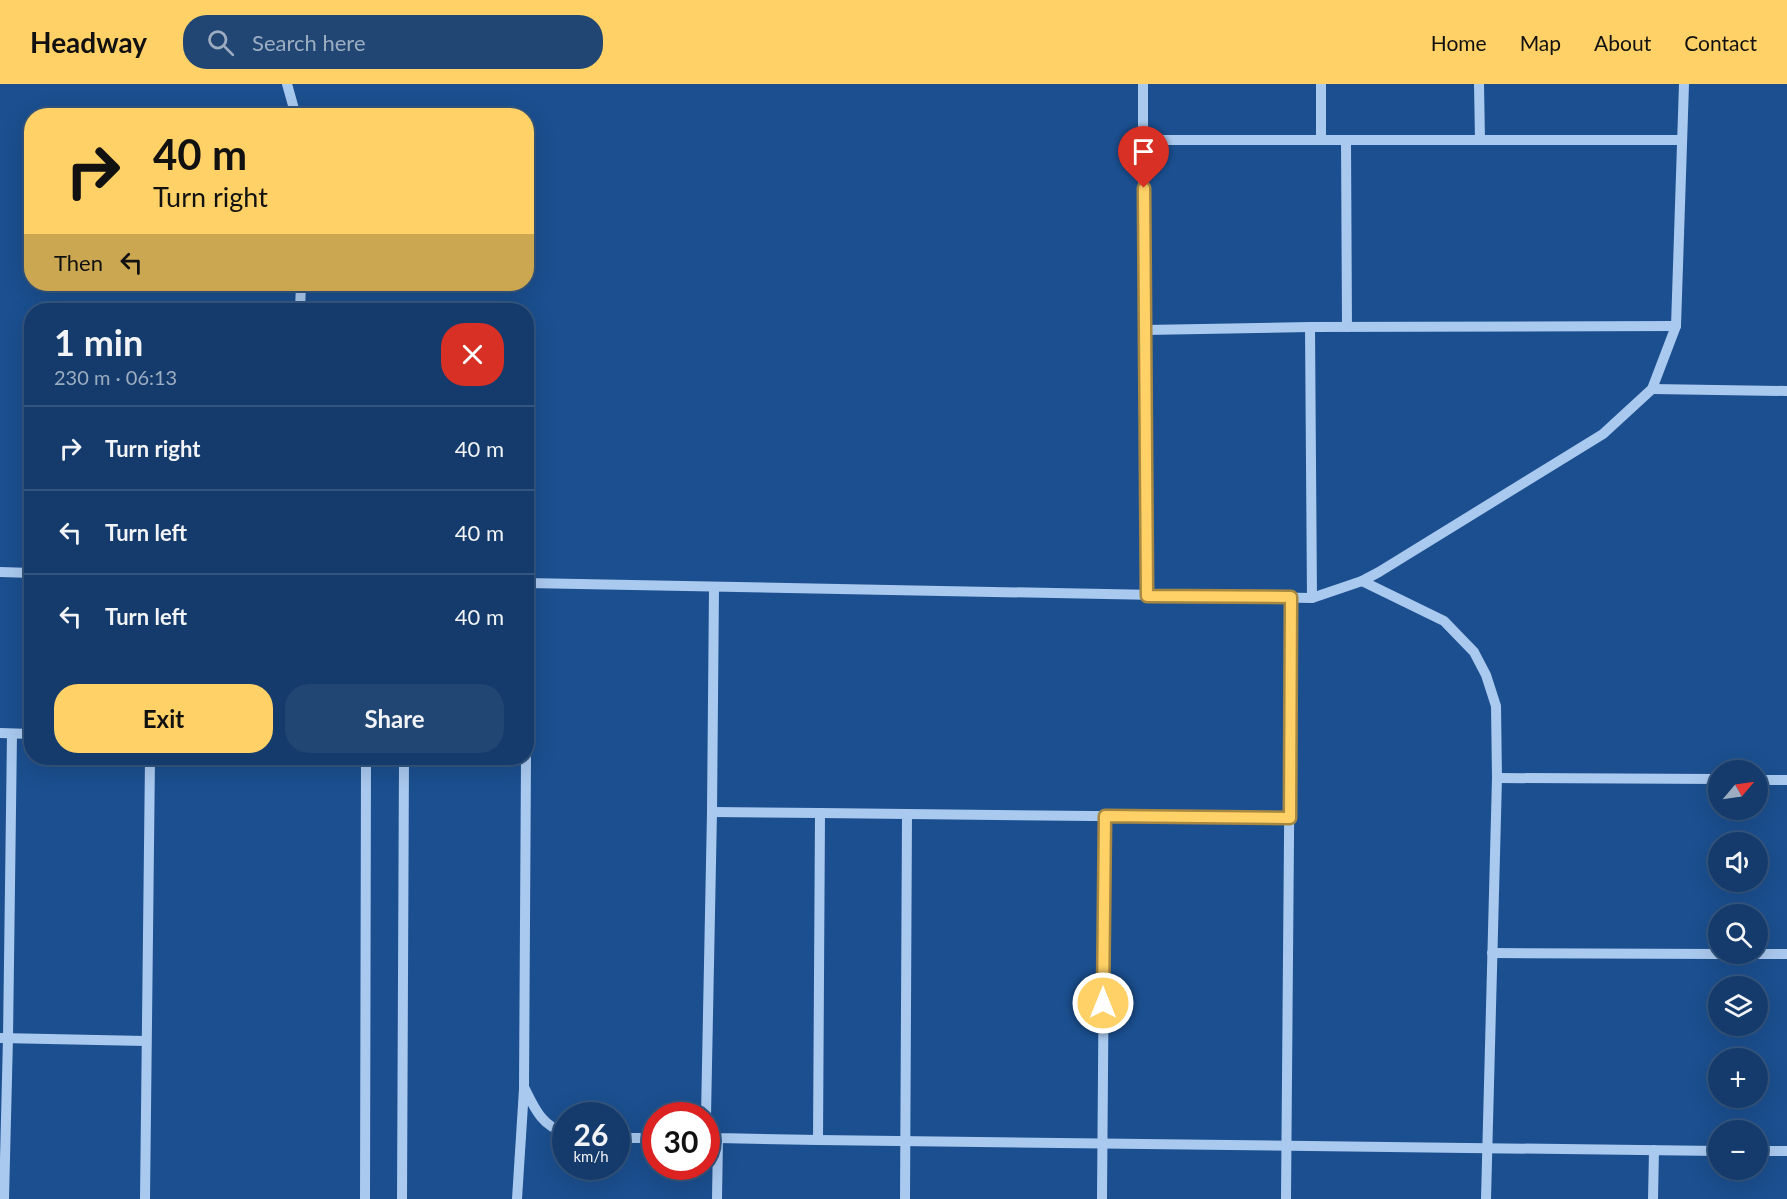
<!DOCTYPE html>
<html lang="en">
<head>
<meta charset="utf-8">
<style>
  :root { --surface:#143b6b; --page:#214673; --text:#f1f3f6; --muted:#9dadc1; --line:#33557e; --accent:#ffd166 }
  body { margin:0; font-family:Lato,sans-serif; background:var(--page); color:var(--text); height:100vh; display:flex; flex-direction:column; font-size:22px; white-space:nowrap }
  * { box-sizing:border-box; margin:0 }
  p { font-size:20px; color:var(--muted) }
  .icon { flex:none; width:33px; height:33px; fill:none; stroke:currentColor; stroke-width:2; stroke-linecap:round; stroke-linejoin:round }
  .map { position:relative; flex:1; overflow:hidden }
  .sheet { position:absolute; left:24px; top:219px; width:510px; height:462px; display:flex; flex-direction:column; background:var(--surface); border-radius:24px; box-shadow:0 6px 24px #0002,0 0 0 2px var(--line) }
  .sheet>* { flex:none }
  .guide { position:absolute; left:24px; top:24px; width:510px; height:183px; border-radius:24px; box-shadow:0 6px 24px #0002,0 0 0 2px var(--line); background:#ffd166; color:#111; overflow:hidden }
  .needle { width:39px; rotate:61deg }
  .controls { position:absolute; left:1708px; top:676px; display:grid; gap:12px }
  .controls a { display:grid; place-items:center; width:60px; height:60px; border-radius:50%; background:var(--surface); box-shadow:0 6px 24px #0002,0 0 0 2px var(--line); font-size:30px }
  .speed { position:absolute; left:552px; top:1018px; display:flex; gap:12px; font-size:30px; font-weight:700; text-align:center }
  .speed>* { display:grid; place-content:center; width:78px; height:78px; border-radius:50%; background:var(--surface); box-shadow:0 6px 24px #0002,0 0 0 2px var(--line); line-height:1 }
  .speed small { font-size:15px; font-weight:400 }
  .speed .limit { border:9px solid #d22; background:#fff; color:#111 }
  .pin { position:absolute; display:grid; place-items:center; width:51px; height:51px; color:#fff; margin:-62px -26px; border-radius:50% 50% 50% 0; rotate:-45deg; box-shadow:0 0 6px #0007 }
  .pin .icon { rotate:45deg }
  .me { position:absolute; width:66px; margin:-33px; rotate:0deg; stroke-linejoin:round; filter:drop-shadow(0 0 4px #0008) }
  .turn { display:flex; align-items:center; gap:21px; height:126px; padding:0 30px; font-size:27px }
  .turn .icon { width:78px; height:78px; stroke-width:2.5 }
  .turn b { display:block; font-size:42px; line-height:51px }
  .then { display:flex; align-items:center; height:57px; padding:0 30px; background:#0003; gap:12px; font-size:22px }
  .round { display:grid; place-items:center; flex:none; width:63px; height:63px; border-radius:24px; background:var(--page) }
  .overview { display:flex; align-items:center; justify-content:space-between; height:102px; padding:0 30px }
  h1 { font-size:36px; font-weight:700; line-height:45px }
  .primary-button { display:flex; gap:12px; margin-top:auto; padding:12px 30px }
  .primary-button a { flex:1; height:69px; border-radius:24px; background:var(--accent); color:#111; font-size:24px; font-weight:700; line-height:69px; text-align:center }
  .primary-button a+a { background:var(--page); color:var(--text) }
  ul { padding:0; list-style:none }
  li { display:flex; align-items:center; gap:18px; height:84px; padding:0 30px; border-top:2px solid var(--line) }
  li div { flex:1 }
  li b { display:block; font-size:22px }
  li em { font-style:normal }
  header { display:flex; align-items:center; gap:36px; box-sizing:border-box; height:84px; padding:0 30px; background:var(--accent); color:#111 }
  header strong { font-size:28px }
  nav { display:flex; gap:33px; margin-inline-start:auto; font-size:21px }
  .search { width:420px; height:54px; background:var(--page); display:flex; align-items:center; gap:15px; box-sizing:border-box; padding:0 21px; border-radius:24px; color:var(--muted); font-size:22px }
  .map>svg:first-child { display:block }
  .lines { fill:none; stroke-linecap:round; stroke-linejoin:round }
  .minor { stroke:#a9c9ee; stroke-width:10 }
  .route-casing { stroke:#a68842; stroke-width:15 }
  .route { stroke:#ffd166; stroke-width:10 }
</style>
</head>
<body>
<header>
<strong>Headway</strong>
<div class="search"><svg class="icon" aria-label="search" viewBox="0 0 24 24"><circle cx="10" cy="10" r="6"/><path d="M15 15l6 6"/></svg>Search here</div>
<nav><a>Home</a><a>Map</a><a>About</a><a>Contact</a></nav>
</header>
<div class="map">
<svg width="1787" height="1115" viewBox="0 0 1787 1115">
  <rect width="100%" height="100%" fill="#1b4f8f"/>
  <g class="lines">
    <g class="minor">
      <polyline points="287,0 296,32"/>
      <polyline points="1143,0 1143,56 1346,56 1347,243"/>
      <polyline points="1321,0 1321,56"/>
      <polyline points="1479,0 1480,56"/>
      <polyline points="1143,56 1147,512"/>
      <polyline points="1346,56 1682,56"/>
      <polyline points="300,226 301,200"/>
      <polyline points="1145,246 1310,243"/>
      <polyline points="1652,305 1787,307"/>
      <polyline points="0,488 32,489"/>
      <polyline points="1362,497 1444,537 1474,568 1486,591 1496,622 1497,694 1486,1115"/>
      <polyline points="526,499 1312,514 1362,497 1379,488 1603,350 1652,305 1676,242 1684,0"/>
      <polyline points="1312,514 1310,243 1676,242"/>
      <polyline points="526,637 527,499"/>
      <polyline points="0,649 32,650"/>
      <path d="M 526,674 L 524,1003 C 534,1023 541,1042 566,1049"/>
      <polyline points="1497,694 1719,695"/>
      <polyline points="1758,696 1787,696"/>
      <polyline points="712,728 820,729 818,1056"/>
      <polyline points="820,729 907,730 905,1115"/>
      <polyline points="907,730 1290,734"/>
      <polyline points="1492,869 1719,870"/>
      <polyline points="1737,870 1787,870"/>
      <polyline points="0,954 146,957"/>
      <polyline points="706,1032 712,728 714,503"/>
      <polyline points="706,1052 718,1054 818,1056 1719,1067"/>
      <polyline points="616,1054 656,1054"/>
      <polyline points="1758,1067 1787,1067"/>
      <polyline points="4,1115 8,954 12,650"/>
      <polyline points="145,1115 150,674"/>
      <polyline points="365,1115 366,674"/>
      <polyline points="402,1115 404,674"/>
      <polyline points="517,1115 524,1005"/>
      <polyline points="717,1115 718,1054"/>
      <polyline points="1102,1115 1105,732"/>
      <polyline points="1286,1115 1291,513"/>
      <polyline points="1653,1115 1654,1066"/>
    </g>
  </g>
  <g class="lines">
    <g class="route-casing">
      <polyline id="route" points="1103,919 1105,732 1290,734 1291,513 1147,512 1144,104"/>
    </g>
    <use href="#route" class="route"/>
  </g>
</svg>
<div class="controls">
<a><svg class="needle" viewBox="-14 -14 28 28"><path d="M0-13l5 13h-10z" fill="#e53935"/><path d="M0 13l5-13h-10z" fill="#9dadc1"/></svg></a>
<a><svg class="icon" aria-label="sound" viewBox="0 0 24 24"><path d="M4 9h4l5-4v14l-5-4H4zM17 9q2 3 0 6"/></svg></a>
<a><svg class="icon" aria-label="search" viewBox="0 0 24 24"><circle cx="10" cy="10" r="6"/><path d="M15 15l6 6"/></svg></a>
<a><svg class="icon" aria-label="layers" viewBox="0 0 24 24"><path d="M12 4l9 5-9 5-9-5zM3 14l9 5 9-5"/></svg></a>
<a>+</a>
<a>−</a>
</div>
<div class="speed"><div>26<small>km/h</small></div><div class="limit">30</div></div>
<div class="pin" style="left:1144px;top:104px;background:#d93025"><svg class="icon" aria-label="arrive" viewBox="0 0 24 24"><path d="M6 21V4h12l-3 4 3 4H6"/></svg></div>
<svg class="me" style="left:1103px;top:919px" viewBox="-20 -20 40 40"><circle r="17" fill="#ffd166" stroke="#fff" stroke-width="3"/><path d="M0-11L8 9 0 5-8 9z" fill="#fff"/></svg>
<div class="guide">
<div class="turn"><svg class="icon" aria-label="right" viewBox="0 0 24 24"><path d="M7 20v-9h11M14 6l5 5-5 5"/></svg><div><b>40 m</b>Turn right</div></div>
<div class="then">Then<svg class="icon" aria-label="left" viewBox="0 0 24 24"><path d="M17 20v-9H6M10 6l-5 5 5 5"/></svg></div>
</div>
<section class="sheet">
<div class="overview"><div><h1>1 min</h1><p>230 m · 06:13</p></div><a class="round" style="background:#d93025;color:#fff"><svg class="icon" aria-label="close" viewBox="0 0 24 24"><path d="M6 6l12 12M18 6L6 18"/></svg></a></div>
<ul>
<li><svg class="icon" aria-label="right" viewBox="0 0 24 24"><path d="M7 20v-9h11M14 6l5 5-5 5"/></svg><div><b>Turn right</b></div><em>40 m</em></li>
<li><svg class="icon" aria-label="left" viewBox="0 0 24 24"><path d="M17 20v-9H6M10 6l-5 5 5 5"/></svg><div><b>Turn left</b></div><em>40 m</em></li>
<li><svg class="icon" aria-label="left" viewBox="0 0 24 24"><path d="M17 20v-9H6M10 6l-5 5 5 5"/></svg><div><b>Turn left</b></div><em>40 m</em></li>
</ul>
<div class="primary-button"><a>Exit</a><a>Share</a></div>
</section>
</div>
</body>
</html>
